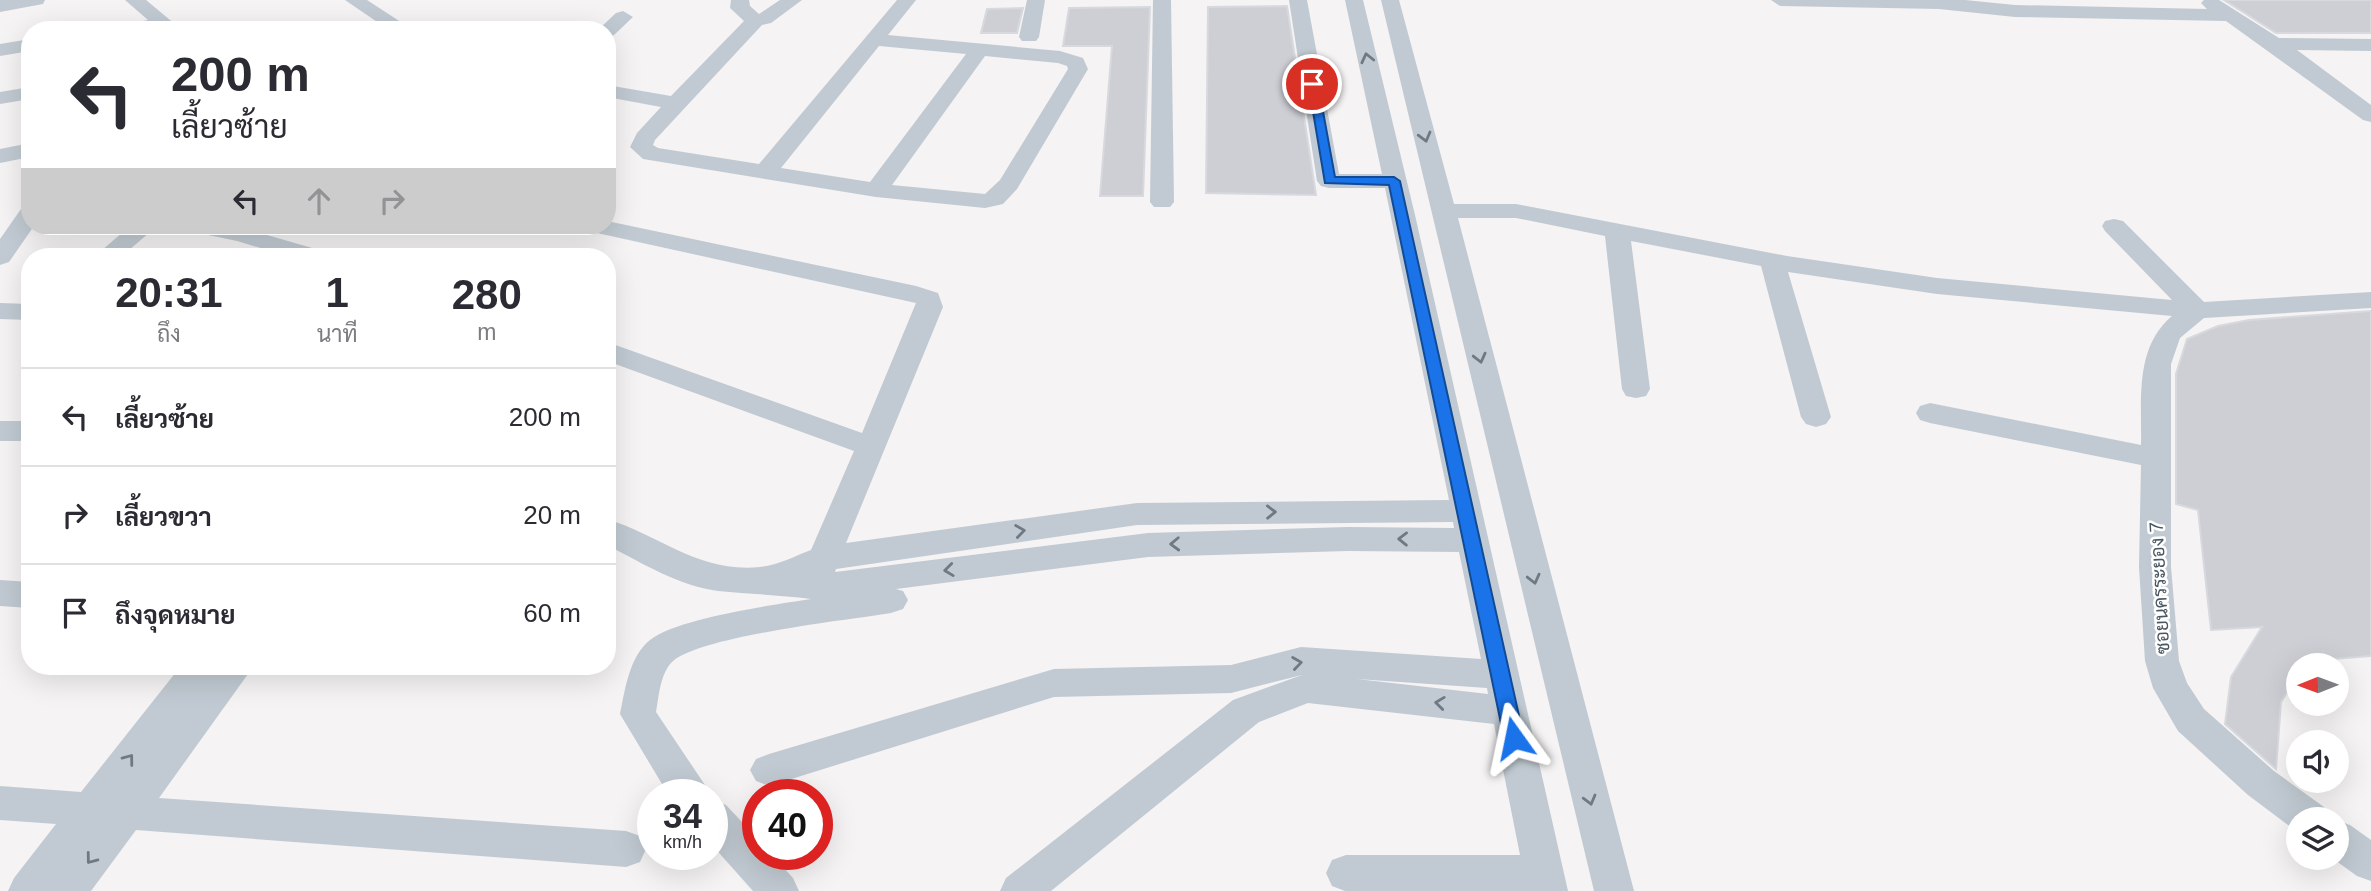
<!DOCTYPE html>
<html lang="th">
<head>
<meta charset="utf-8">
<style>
  :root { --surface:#fff; --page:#f7f7f7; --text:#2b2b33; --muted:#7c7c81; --line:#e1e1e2 }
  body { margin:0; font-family:Arial,Sarabun,sans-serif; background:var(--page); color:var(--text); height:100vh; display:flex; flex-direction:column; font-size:26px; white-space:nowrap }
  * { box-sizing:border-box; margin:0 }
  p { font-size:23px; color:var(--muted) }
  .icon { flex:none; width:38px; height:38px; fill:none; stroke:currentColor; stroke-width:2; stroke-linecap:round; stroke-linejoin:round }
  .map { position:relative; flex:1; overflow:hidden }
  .sheet { position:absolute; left:21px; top:248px; width:595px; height:427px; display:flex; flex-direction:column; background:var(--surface); border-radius:28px; box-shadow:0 7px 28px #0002 }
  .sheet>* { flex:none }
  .banner { position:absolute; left:21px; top:21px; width:595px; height:214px; border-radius:28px; box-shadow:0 7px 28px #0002; background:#fff; color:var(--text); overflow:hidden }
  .needle { width:46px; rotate:269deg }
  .tools { position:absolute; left:2286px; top:653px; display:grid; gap:14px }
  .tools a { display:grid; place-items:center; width:63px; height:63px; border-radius:50%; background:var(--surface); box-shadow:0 7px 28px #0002; font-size:35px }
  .speed { position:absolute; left:637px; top:779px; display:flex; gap:14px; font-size:35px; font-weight:700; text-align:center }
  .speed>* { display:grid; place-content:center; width:91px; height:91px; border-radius:50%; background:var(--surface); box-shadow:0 7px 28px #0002; line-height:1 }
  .speed small { font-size:18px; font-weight:400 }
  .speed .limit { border:10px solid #d22; background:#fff; color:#111 }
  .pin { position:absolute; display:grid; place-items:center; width:60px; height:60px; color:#fff; margin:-30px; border:4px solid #fff; border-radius:50%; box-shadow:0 2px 7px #0007 }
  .me { position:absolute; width:77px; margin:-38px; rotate:348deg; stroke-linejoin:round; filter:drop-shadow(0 0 5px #0008) }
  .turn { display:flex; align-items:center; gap:24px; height:147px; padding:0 35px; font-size:32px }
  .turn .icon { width:91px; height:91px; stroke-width:2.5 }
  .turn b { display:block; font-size:49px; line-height:60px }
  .lanes { display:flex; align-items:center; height:66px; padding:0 35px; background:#0003; justify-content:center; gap:35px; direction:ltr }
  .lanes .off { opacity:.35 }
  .eta { display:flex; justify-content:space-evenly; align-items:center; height:119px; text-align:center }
  .eta b { font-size:42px; font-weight:600; line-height:49px }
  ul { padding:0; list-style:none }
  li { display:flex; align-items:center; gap:21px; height:98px; padding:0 35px; border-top:2px solid var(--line) }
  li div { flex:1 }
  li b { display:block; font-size:26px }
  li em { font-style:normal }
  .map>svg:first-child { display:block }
  .building { fill:#cdcfd5; stroke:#d7d9de; stroke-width:2 }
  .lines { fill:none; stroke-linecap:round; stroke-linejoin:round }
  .minor { fill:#c1cad2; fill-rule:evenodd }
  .oneway { stroke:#6e7983 }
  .route { fill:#1a73e8; stroke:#114b97; stroke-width:2 }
  .labels { text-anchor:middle; stroke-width:5; stroke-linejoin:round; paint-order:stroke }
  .street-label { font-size:19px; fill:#4a5661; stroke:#fff }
</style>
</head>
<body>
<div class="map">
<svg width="2371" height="891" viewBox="0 0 2371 891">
  <rect width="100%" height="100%" fill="#f5f3f3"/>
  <g class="building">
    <polygon points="2224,0 2371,0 2371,33 2276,33"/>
    <polygon points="1287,6 1316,195 1206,193 1208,7"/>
    <polygon points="1150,7 1143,196 1100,196 1112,46 1063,46 1069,8"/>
    <polygon points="1023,8 1017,33 981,33 987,9"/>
    <polygon points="2371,311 2371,656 2319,660 2325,665 2298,665 2298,681 2293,683 2281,702 2276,769 2225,724 2231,677 2262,627 2211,630 2198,510 2176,504 2176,374 2187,339 2218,326 2249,320"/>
  </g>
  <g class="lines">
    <g class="minor">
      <polygon points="0,0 45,0 43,4 0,12"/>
      <polygon points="125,0 146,0 182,30 116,30 119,26 148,20"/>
      <polygon points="345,0 367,0 413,30 389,30"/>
      <path d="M 731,0 L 749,0 L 750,6 L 759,14 L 780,0 L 802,0 L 771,23 L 762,25 L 655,140 L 653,145 L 658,148 L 759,164 L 897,0 L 916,0 L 888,35 L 1060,51 L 1083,58 L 1088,69 L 1017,189 L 1003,204 L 985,208 L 876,197 L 643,159 L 630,147 L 637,133 L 661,107 L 607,97 L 607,85 L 671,96 L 744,21 L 730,8 ZM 879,46 L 966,54 L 870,182 L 781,168 ZM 985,56 L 1058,63 L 1067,66 L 1068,69 L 1000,180 L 985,194 L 892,185 Z"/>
      <polygon points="1027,0 1045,0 1039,37 1036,41 1022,41 1019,37"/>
      <polygon points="1153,0 1171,0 1174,202 1170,207 1154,207 1150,202"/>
      <path d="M 1289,0 L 1307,0 L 1339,174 L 1382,174 L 1345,0 L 1363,0 L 1415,215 L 1568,891 L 1345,891 L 1332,886 L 1326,873 L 1332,860 L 1346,855 L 1520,855 L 1494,724 L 1308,703 L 1259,722 L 1051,891 L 1000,891 L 1006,878 L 1233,700 L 1302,675 L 1231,693 L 1054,697 L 769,786 L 756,781 L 750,770 L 756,759 L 769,754 L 1054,669 L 1231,665 L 1301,647 L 1481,659 L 1459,552 L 1348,551 L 1148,557 L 896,589 L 903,591 L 908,600 L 903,609 L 891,613 C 849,620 699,636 672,662 C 660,674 659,696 656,712 L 711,794 L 668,794 L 620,714 C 625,690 629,657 650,640 C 678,618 773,605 811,599 C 780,595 749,594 718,591 C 679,586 642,563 607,545 L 607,519 C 661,536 699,573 760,567 C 776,566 795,556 811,550 L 854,451 L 607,361 L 607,342 L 862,433 L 916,303 L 597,233 L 588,231 L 585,226 L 607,226 L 607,221 L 916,286 L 938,293 L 943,307 L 846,543 L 1137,503 L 1449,500 L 1385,188 L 1329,188 L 1321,186 L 1317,181 ZM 1453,522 L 1454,528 L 1348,527 L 1148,533 L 835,572 L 836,569 L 1137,525 ZM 1357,679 L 1487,688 L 1488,694 Z"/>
      <path d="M 1381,0 L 1399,0 L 1454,204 L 1516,204 L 1787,256 L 1937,278 L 2172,300 L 2105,231 L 2102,226 L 2105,221 L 2114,219 L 2123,221 L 2204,302 L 2371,292 L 2371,308 L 2204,318 L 2180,338 L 2171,364 L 2171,567 L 2179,661 L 2187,683 L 2204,709 L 2274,771 L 2324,807 L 2329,819 L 2298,819 L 2296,831 L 2248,795 L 2178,731 L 2153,688 L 2145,661 L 2139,567 L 2141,465 L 1930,423 L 1920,420 L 1916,413 L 1920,406 L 1930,403 L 2141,445 C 2142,400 2134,348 2172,316 L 1937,294 L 1788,272 L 1831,417 L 1826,424 L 1816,427 L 1806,424 L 1801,417 L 1761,266 L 1631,241 L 1650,389 L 1646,396 L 1636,398 L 1626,396 L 1622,389 L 1605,236 L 1516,218 L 1458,218 L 1634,891 L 1594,891 Z"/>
      <polygon points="1771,0 1965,0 2015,5 2207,9 2201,3 2204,0 2219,0 2279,38 2371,39 2371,51 2297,50 2371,105 2371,122 2363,120 2226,21 2015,17 1939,9 1780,6"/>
      <polygon points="623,11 633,17 614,35 607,37 607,30 598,30 616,13"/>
      <polygon points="30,39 30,51 0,56 0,44"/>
      <polygon points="30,87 30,99 0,104 0,92"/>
      <polygon points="30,143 30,157 0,163 0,149"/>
      <polygon points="30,207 30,226 34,226 9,262 0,265 0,239 21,209"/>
      <polygon points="130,226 157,226 121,257 94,257"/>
      <polygon points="186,226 236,226 326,252 330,257 291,257 237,241 189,231"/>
      <polygon points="0,303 30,304 30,320 0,319"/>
      <rect x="0" y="421" width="30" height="20"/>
      <polygon points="0,580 30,582 30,608 0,606"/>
      <polygon points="180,667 253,667 159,798 626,831 640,836 646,849 640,862 626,867 136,830 91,891 8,891 14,878 56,824 0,820 0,786 81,792"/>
      <polygon points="712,800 726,805 758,839 758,854 771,854 793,878 799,891 753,891 712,845"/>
      <polygon points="2336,820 2350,825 2371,840 2371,881 2357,876 2332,858 2336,858"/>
    </g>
  </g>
  <defs><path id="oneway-chevron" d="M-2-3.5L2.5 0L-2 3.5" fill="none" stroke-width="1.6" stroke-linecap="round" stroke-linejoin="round" transform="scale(1.75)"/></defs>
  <g class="oneway">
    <use href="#oneway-chevron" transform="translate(1367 58) rotate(-103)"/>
    <use href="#oneway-chevron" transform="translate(1425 137) rotate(75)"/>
    <use href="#oneway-chevron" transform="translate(1480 358) rotate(76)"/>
    <use href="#oneway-chevron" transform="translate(1271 512) rotate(-1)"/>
    <use href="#oneway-chevron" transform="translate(1020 531) rotate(-8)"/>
    <use href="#oneway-chevron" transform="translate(1403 539) rotate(-179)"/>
    <use href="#oneway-chevron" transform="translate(1175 544) rotate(178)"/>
    <use href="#oneway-chevron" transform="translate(949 570) rotate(173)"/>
    <use href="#oneway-chevron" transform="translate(1534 579) rotate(76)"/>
    <use href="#oneway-chevron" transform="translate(1297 663) rotate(-8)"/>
    <use href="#oneway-chevron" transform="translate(1440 703) rotate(-173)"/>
    <use href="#oneway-chevron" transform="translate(129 759) rotate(-53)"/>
    <use href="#oneway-chevron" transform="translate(1590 800) rotate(75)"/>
    <use href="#oneway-chevron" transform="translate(91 859) rotate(127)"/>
  </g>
  <polygon class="route" points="1308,82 1318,84 1335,177 1394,177 1400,181 1524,738 1521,744 1514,746 1507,744 1504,738 1389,185 1325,183"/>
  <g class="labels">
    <g class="street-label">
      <text transform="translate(2159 588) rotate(-93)" y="7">ซอยนครระยอง 7</text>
    </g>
  </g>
</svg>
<div class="tools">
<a><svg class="needle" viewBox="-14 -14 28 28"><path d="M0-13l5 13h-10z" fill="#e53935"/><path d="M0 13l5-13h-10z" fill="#7c7c81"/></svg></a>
<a><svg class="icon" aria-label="sound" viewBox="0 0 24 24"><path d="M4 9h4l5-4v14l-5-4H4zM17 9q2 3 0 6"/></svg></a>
<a><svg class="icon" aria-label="layers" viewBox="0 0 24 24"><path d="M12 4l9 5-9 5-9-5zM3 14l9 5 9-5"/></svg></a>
</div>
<div class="speed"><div>34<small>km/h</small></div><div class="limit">40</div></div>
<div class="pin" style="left:1312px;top:84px;background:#d93025"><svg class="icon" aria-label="arrive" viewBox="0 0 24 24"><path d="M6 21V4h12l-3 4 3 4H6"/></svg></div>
<svg class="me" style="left:1514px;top:738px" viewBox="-20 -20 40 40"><path d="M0-17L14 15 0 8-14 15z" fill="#1a73e8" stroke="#fff" stroke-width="4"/></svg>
<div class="banner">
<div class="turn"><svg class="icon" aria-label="left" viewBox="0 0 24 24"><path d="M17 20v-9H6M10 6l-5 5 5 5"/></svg><div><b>200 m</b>เลี้ยวซ้าย</div></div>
<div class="lanes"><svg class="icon" aria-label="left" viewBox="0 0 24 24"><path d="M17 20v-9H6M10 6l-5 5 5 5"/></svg><svg class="icon off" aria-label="ahead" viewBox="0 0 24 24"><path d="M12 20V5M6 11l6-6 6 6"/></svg><svg class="icon off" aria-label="right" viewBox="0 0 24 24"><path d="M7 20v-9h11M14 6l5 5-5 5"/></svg></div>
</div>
<section class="sheet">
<div class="eta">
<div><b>20:31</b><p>ถึง</p></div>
<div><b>1</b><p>นาที</p></div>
<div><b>280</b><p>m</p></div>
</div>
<ul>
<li><svg class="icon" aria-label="left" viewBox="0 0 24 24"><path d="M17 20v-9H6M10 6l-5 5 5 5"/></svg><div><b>เลี้ยวซ้าย</b></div><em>200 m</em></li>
<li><svg class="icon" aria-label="right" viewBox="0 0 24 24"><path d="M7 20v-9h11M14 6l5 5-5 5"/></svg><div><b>เลี้ยวขวา</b></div><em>20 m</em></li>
<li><svg class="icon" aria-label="arrive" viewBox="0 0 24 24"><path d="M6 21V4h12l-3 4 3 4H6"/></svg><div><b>ถึงจุดหมาย</b></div><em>60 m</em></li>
</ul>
</section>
</div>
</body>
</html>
